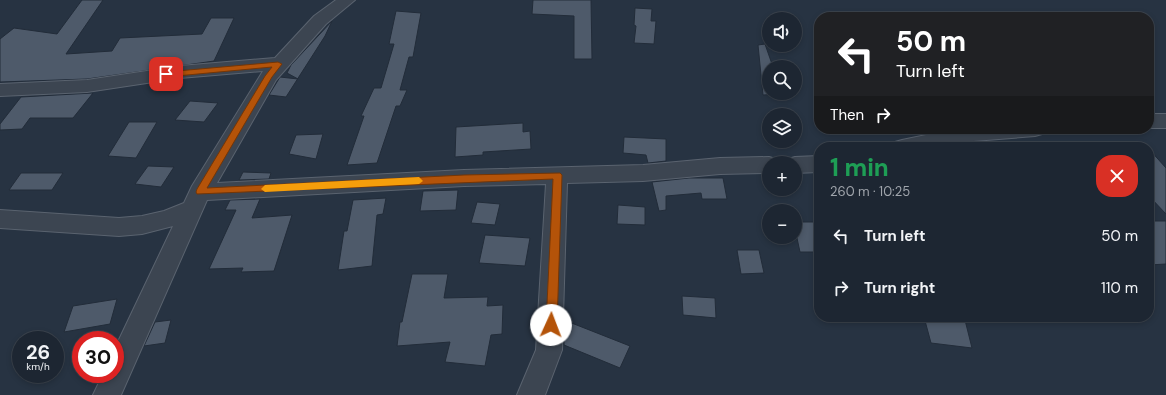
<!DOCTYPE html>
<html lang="en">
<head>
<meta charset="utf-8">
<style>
  :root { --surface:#1d2632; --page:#2a323e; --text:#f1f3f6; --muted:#a0a5ac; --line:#3b434d }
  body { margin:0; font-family:"DM Sans",sans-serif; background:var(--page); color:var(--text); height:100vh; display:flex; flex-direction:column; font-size:15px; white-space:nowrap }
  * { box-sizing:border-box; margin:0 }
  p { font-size:13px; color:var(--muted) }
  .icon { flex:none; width:22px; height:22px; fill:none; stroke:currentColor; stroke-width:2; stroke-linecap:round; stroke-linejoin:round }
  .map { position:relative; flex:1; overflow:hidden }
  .details { position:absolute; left:814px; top:142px; width:340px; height:180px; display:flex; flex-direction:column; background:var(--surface); border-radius:16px; box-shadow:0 2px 6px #0003,0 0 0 1px var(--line) }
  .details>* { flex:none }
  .guide { position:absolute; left:814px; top:12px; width:340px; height:122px; border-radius:16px; box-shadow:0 2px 6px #0003,0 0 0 1px var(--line); background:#202124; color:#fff; overflow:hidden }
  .controls { position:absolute; left:762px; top:12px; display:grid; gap:8px }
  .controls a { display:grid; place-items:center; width:40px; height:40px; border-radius:50%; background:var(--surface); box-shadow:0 2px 6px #0003,0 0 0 1px var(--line); font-size:20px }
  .speed { position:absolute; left:12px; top:331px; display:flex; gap:8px; font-size:20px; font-weight:700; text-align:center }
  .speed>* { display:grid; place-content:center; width:52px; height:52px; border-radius:50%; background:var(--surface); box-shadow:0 2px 6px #0003,0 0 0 1px var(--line); line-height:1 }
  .speed small { font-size:10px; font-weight:400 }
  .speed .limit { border:6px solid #d22; background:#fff; color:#111 }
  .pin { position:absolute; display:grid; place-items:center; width:34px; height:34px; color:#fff; margin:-17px; border-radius:8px; box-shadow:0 2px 6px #0006 }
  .me { position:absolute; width:44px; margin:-22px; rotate:2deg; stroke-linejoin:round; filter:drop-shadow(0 0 3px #0008) }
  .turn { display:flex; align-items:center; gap:14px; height:84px; padding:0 16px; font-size:18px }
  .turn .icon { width:52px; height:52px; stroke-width:2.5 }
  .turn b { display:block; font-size:28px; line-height:34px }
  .then { display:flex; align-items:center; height:38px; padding:0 16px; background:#0003; gap:8px; font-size:15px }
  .round { display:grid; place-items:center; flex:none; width:42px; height:42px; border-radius:16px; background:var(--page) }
  .summary { display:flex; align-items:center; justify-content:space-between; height:68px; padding:0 16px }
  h1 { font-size:24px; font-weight:800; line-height:30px; color:#1e9e55 }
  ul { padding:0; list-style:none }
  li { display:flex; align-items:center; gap:12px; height:52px; padding:0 16px }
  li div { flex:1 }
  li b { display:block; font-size:15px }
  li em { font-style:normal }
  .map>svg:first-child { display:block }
  .building { fill:#4e5a6a; stroke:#222c39 }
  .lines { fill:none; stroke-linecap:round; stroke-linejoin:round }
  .minor-casing { stroke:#5a636f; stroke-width:2 }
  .minor { fill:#3c4551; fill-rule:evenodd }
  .route { fill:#b45309; stroke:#753606 }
  .slow { fill:#f59e0b }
</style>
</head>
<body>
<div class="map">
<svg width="1166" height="395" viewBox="0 0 1166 395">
  <rect width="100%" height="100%" fill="#273342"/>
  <g class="building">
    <polygon points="82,0 103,0 66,54 112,51 120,38 202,34 211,18 234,18 214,61 87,79 0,82 0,39 14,28 57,34"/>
    <polygon points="533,0 591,0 592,59 574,59 574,16 532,14"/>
    <polygon points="635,8 652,9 651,21 656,21 654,44 634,43 636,26 634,25"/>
    <polygon points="396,11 421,13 413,57 409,57 400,90 407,90 400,106 396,106 377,163 347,165 364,116 361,116 374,88 381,88 394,44 389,44"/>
    <polygon points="332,21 325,36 286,97 269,95 280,77 298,79 287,73 291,65"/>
    <polygon points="765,44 773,67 769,67 769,93 782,94 763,95 758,45"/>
    <polygon points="93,93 73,118 30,118 22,129 0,130 0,124 21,97"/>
    <polygon points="190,101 218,103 204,122 175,120"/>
    <polygon points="129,122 157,122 136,158 108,156"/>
    <polygon points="523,123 523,132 530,131 531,149 483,152 483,155 455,157 456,127"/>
    <polygon points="323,134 316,159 289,154 296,135"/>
    <polygon points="624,137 666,139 666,161 648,163 646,155 623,153"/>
    <polygon points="1149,149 1166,168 1166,214 1149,196"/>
    <polygon points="148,166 174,167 161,187 135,184"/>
    <polygon points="243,172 271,173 269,179 239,180"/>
    <polygon points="21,173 63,173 52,190 9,190"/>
    <polygon points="689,178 723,178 727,199 702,199 701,193 666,196 666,210 659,211 652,182"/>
    <polygon points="458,190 456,210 420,211 423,191"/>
    <polygon points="386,198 383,214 377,215 372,266 338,270 344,231 347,231 353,200"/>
    <polygon points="260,199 252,218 292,215 274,271 241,272 243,268 209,269 236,210 225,210 230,200"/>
    <polygon points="477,202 500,204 495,225 471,223"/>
    <polygon points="618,205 645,207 645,225 617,224"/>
    <polygon points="1149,221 1166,221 1166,264 1149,265"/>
    <polygon points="795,222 819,222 819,252 800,252 795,229"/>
    <polygon points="485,235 530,238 525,266 479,263"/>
    <polygon points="737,250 759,250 764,273 741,274"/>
    <polygon points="412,274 448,274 444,298 488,297 487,306 503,305 502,334 491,335 485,366 445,362 450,342 397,346 400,322 402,322"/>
    <polygon points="682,296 715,298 716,318 683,315"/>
    <polygon points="117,299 110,324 64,332 73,306"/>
    <polygon points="924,317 965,320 972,348 931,343"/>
    <polygon points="171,320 165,343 144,346 155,322"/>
    <polygon points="564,320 630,346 620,368 564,345"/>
  </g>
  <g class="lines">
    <g class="minor-casing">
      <g id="minor">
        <polygon points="336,0 355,0 326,24 276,80 217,183 464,170 643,165 720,158 769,157 776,159 778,163 769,163 769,173 720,174 643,181 567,183 562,350 545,395 517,395 536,350 546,184 464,186 207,200 121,395 93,395 103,374 115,374 115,348 173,226 142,234 119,236 0,228 0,210 119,218 142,216 164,211 184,203 192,186 263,71 180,78 87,92 0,96 0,84 87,80 180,66 275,58 314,16"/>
        <rect x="1149" y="114" width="17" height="14"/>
        <polygon points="955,129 1045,129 1042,134 1035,136 961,142 938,147 892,147 895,142 902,140"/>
        <polygon points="819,156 819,172 795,173 795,163 786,163 788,159 795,157"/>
      </g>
    </g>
    <use href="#minor" class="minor"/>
  </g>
  <polygon class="route" points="278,62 282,64 272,77 207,188 464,175 560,173 562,175 557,325 555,328 551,329 548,328 546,325 553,179 197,194 196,192 197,189 265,76 272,67 166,77 162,74 166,72"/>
  <polygon class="slow" points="419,177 423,181 419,184 265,192 261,189 265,185"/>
</svg>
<div class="controls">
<a><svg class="icon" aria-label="sound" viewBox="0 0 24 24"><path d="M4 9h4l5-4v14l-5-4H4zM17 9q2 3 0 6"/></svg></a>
<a><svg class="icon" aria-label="search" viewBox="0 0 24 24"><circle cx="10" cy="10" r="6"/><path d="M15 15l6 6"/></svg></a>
<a><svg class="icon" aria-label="layers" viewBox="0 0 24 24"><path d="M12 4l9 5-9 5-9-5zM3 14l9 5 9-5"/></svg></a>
<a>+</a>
<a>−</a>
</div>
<div class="speed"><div>26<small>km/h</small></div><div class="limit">30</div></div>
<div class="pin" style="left:166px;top:74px;background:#d93025"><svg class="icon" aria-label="arrive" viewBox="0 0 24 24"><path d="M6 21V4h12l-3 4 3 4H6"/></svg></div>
<svg class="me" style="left:551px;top:325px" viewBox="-20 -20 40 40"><circle r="19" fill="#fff"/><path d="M0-13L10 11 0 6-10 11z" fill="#b45309"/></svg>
<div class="guide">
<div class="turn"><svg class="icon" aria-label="left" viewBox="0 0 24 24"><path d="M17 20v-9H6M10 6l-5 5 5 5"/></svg><div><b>50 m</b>Turn left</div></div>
<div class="then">Then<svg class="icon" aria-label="right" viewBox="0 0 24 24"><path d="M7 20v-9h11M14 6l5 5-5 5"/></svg></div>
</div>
<section class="details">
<div class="summary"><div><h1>1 min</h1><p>260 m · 10:25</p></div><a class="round" style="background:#d93025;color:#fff"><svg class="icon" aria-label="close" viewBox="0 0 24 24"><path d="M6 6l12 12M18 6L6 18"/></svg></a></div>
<ul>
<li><svg class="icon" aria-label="left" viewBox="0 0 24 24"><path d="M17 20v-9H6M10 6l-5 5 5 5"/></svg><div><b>Turn left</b></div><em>50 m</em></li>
<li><svg class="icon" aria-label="right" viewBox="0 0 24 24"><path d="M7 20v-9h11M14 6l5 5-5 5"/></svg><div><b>Turn right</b></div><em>110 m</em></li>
</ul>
</section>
</div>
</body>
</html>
